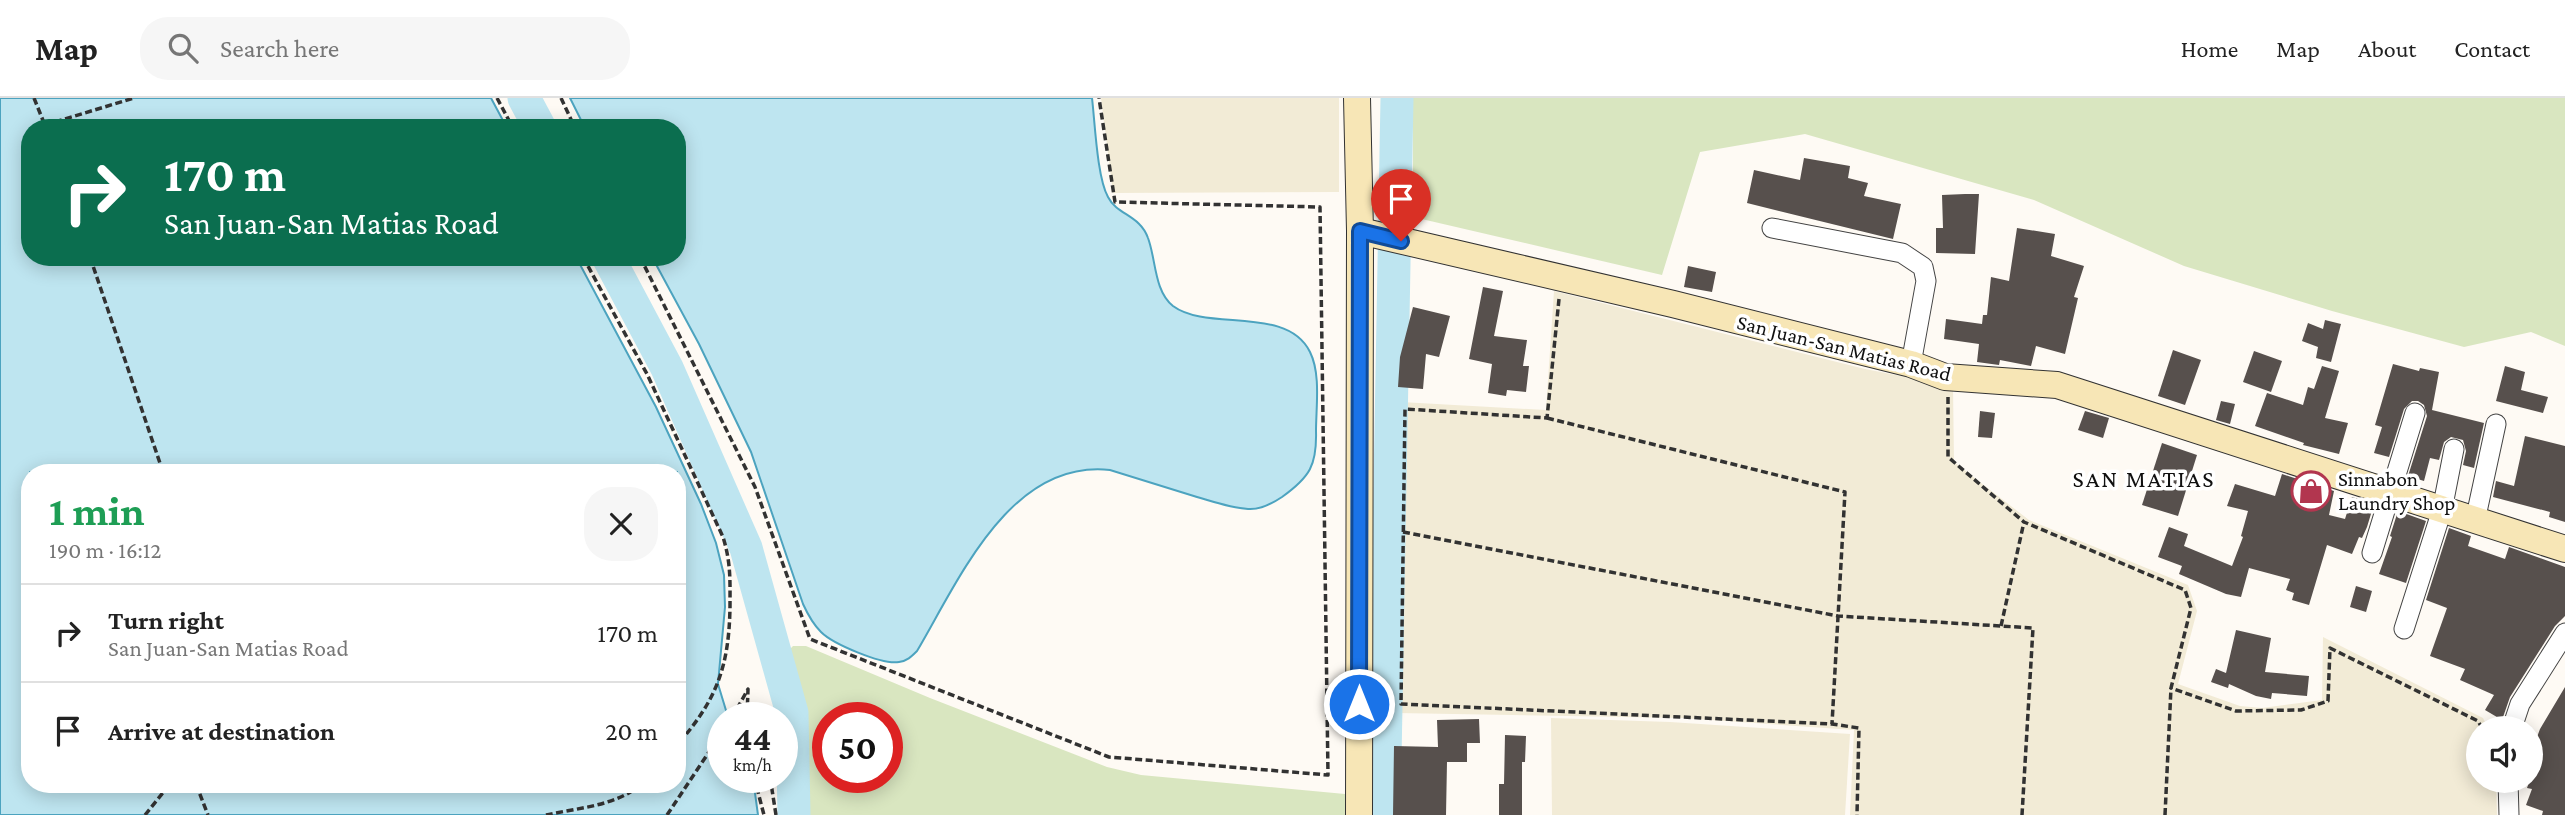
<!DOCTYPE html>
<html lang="en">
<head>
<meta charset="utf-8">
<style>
  :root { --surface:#fff; --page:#f6f6f6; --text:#222; --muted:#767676; --line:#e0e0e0 }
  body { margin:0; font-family:"Crimson Pro",serif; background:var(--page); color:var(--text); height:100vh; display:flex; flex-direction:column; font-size:26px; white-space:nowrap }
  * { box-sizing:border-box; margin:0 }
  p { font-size:23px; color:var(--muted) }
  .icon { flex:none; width:38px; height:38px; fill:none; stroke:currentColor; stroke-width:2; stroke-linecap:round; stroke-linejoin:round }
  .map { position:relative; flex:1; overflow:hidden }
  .drawer { position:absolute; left:21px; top:366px; width:665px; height:329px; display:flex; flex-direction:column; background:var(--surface); border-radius:28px; box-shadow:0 4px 18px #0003 }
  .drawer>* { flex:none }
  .hud { position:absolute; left:21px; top:21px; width:665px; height:147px; border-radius:28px; box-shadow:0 4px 18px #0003; background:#0b6e4f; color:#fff; overflow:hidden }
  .tools { position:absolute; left:2466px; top:618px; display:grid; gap:14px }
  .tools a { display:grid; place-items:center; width:77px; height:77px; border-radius:50%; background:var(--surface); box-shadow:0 4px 18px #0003; font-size:35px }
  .speed { position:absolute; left:707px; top:604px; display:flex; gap:14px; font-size:35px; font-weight:700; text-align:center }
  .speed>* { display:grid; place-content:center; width:91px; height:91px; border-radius:50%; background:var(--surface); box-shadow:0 4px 18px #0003; line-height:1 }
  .speed small { font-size:18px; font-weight:400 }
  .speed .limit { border:10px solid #d22; background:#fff; color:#111 }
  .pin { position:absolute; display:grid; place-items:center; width:60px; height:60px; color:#fff; margin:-72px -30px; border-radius:50% 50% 50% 0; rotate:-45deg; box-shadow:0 0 7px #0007 }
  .pin .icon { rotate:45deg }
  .me { position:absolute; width:77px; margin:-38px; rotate:0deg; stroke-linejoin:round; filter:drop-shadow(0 0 5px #0008) }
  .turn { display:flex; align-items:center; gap:24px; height:147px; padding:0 28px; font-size:32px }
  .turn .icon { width:91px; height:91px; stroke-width:2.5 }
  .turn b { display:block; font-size:49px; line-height:60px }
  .round { display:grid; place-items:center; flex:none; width:74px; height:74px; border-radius:28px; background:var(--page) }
  .summary { display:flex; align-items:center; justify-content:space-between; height:119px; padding:0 28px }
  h1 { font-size:42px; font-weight:700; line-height:52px; color:#1e9e55 }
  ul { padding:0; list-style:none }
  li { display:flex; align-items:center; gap:21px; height:98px; padding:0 28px; border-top:2px solid var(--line) }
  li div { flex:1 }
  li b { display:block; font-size:26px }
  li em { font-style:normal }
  header { display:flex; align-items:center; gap:42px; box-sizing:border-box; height:98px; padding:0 35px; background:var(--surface); border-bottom:2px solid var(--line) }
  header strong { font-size:33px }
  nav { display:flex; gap:38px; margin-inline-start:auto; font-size:24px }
  .search { width:490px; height:63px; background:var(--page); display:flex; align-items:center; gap:18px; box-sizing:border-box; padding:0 24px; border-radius:28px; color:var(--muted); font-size:26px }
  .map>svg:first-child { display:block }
  .farmland { fill:#f2ebd6 }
  .green { fill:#d9e6c0; fill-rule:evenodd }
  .water { fill:#bee5f0; stroke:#4ca3bf; stroke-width:2; fill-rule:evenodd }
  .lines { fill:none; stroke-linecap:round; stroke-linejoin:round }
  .river { stroke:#bee5f0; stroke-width:33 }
  .building { fill:#57504d }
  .street-casing { stroke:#434343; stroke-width:21 }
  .secondary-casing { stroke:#323232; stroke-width:28 }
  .path { stroke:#323232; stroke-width:3.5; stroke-dasharray:7 3.5; stroke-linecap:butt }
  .street { stroke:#fff; stroke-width:19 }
  .secondary { stroke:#f7e6b6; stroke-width:26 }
  .route-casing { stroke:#114b97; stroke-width:18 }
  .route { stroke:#1a73e8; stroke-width:12 }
  .labels { text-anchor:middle; stroke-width:7; stroke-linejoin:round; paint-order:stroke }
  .street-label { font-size:21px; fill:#101010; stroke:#fff }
  .poi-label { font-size:21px; fill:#101010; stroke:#fff; text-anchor:start }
  .quarter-label { font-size:24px; letter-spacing:2px; fill:#101010; stroke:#fff }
</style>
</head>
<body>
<header>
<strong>Map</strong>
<div class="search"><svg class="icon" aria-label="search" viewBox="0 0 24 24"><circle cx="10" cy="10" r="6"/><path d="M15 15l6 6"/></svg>Search here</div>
<nav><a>Home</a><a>Map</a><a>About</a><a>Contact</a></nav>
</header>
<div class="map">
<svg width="2565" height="717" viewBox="0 0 2565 717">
  <rect width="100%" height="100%" fill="#fefaf4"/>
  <g class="farmland">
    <polygon points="1101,0 1339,0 1339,94 1113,95"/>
    <polygon points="1554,193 1865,271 1953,288 1954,364 2029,422 2188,487 2197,513 2178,586 2240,608 2262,610 2322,602 2323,539 2483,620 2488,630 2478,630 2478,682 2496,683 2497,717 1850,717 1854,632 1682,620 1396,615 1401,304 1546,312"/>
    <polygon points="1551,620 1670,624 1850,636 1845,717 1552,717"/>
  </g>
  <g class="green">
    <polygon points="1413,0 2565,0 2565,248 2531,234 2464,249 2332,213 2184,168 2034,102 1805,36 1700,54 1662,177 1413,119"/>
    <path d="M 793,548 L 806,548 L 930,600 L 1107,669 L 1141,677 L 1345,696 L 1346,717 L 801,717 L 797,608 L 786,555 ZM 828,620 L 887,620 L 887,679 L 828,679 Z"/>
  </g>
  <g class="water">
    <path d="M 0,0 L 491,0 L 507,30 L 30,30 L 30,159 L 576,159 L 656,309 L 701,406 L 716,445 L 724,477 L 725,509 L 718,586 L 728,619 L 723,620 L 723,679 L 749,679 L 755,695 L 758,717 L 0,717 ZM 30,374 L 677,374 L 677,686 L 30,686 Z"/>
    <path d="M 570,0 L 1092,0 C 1095,25 1097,79 1108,99 C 1117,117 1140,117 1148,140 C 1156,161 1154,193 1173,208 C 1208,234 1287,207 1310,254 C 1321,276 1316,309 1316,333 C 1317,367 1310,379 1282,399 C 1273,405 1260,412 1248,411 C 1231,410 1214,404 1197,399 C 1168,390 1139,381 1110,372 C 1010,361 959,482 917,553 C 911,559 907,563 899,564 C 882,567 833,546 821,534 C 813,526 808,517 803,506 L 751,354 L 699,246 L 652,159 L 677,159 L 677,30 L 585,30 Z"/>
  </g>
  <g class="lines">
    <g class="river">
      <polyline points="524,0 540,30"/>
      <polyline points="608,159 667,270 746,450 792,615 794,717"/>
      <polyline points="1384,717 1397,0"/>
    </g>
  </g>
  <g class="building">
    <polygon points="1804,60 1850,68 1848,80 1868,85 1864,98 1901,106 1893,141 1747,105 1754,72 1800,82"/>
    <polygon points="1965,96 1979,96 1975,156 1936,155 1936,130 1943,130 1942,97"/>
    <polygon points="2017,130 2055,136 2051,158 2084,168 2074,199 2078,200 2065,256 2036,248 2031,268 2000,262 1999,267 1977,264 1979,246 1944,241 1946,221 1982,226 1983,217 1987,217 1991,179 2009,183"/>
    <polygon points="1688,168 1716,174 1712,194 1684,189"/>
    <polygon points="1483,189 1503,193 1494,238 1527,242 1523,268 1529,268 1526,294 1507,292 1506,298 1488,295 1492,266 1469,261"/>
    <polygon points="1413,209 1450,218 1439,259 1426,256 1423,291 1398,289 1400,259"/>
    <polygon points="2325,222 2341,226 2331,264 2316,260 2318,249 2302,243 2308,225 2323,231"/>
    <polygon points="2173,252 2201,262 2185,307 2158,298"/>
    <polygon points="2254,253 2282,263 2271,294 2243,284"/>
    <polygon points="2393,266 2419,273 2420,270 2439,274 2432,312 2484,325 2474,370 2463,367 2466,353 2463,342 2451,339 2444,344 2439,362 2430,360 2424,383 2408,378 2427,318 2424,307 2418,303 2412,303 2404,311 2389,359 2374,355 2382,329 2375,327"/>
    <polygon points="2322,268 2339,273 2325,320 2348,325 2339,356 2303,347 2304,345 2255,328 2267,295 2303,307 2308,289 2314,291"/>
    <polygon points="2505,268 2525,274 2521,292 2548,299 2543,315 2496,303"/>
    <polygon points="2221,303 2235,306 2230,326 2216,322"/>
    <polygon points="1980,313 1995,315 1992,340 1978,339"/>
    <polygon points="2085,313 2109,320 2103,340 2078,332"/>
    <polygon points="2525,338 2565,348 2565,424 2549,419 2550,414 2493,399 2496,383 2514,388"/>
    <polygon points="2162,345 2197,357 2178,418 2142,407"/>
    <polygon points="2282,376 2334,393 2329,417 2345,421 2352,399 2374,406 2367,429 2362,440 2359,439 2352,456 2327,447 2309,507 2292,502 2294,495 2286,492 2290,481 2249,470 2241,499 2226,496 2179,476 2182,468 2158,459 2169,429 2188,436 2184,448 2232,468 2243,439 2241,438 2248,413 2227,408 2235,386 2275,398"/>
    <polygon points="2398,413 2426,423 2406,485 2379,476 2392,439 2390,438"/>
    <polygon points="2449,430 2471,438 2468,448 2505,461 2509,449 2565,469 2565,518 2555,528 2510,599 2502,622 2485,612 2494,597 2460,582 2465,571 2430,558 2447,510 2426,502"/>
    <polygon points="2356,488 2372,493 2366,514 2350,509"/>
    <polygon points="2236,532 2271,540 2265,574 2309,578 2307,598 2272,595 2271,601 2256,598 2229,586 2228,590 2211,584 2216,571 2226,575"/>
    <polygon points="2565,589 2565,717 2542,717 2543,713 2526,707 2532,691 2527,690 2540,653 2533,650 2540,631"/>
    <polygon points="1479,621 1480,645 1467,645 1467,664 1447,664 1446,717 1393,717 1394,648 1438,649 1437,622"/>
    <polygon points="1505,637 1526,638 1525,664 1522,664 1522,717 1499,717 1499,686 1504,686"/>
  </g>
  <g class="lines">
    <g class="street-casing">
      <g id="street">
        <polyline points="1772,130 1902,155 1923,169 1926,183 1911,266"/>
        <polyline points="2475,423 2496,326"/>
        <polyline points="2372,455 2415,315"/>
        <polyline points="2404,531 2442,412 2454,351"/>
        <polyline points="2512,630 2520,606 2565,535"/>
        <polyline points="2508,682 2509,717"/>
      </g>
    </g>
    <g class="secondary-casing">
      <g id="secondary">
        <polyline points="1357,0 1360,133 1359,717"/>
        <polyline points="1360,133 1673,206 1911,266 1945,279 2057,287 2565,451"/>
      </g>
    </g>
    <g class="path">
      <polyline points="34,0 46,30"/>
      <polyline points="497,0 513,30"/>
      <polyline points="561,0 575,30"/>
      <polyline points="45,27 134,0"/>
      <polyline points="90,159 163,374"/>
      <path d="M 583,159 L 647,276 L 723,439 C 731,465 730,482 730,509 C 729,568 717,602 677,647"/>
      <polyline points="640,159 755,389 810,541 1109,659 1328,677 1320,109 1115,104 1099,0"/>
      <polyline points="1559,201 1547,320 1405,311 1401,606 1832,626 1859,630 1857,717"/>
      <polyline points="1948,299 1948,359 2024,424 2185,492 2191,510 2171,590 2236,613 2301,612 2328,603 2330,550 2478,623 2482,630"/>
      <polyline points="1547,320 1845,394 1832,626"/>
      <polyline points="1403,434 1838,518 2033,530 2022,717"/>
      <polyline points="2001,528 2024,424"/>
      <polyline points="732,620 748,591 747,620"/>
      <polyline points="754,679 764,717"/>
      <polyline points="770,679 776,717"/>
      <polyline points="196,686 208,717"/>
      <polyline points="145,717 170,686"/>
      <path d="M 546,717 C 577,710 617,708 641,686"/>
      <polyline points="667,717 723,633"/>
      <polyline points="2165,717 2171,590"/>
    </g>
    <use href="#street" class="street"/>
    <use href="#secondary" class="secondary"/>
  </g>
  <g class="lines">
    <g class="route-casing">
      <polyline id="route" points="1359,606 1360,133 1401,143"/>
    </g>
    <use href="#route" class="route"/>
  </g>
  <defs>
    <g id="shop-ring" transform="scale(2.0125)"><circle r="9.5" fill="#fff" stroke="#b2364f" stroke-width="1.5"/><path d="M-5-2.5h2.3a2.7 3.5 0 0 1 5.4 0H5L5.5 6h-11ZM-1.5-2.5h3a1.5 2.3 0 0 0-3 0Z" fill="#b2364f"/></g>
  </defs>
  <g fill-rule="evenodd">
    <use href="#shop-ring" x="2311" y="393"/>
  </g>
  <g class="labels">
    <g class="street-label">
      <text transform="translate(1844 250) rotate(14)" y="7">San Juan-San Matias Road</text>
    </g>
    <g class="poi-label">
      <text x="2338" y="388">Sinnabon<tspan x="2338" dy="24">Laundry Shop</tspan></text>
    </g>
    <g class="quarter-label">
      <text x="2144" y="389">SAN MATIAS</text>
    </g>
  </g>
</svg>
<div class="tools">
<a><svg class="icon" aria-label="sound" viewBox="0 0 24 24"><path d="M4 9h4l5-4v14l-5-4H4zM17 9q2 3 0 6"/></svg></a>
</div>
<div class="speed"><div>44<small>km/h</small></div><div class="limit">50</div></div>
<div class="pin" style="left:1401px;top:143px;background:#d93025"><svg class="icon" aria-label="arrive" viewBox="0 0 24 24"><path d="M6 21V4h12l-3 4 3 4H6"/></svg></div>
<svg class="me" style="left:1359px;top:606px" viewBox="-20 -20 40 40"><circle r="17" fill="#1a73e8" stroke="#fff" stroke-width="3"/><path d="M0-11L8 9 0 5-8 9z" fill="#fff"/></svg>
<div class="hud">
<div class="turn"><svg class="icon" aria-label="right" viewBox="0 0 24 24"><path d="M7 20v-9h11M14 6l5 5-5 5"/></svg><div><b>170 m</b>San Juan-San Matias Road</div></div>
</div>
<section class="drawer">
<div class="summary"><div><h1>1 min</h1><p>190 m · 16:12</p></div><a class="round"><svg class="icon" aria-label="close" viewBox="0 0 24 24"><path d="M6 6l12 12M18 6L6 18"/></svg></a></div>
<ul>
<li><svg class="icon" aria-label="right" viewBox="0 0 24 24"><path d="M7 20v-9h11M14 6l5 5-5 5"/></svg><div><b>Turn right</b><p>San Juan-San Matias Road</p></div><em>170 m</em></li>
<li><svg class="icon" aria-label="arrive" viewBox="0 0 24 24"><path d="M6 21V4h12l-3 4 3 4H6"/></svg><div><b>Arrive at destination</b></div><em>20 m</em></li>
</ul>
</section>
</div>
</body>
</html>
